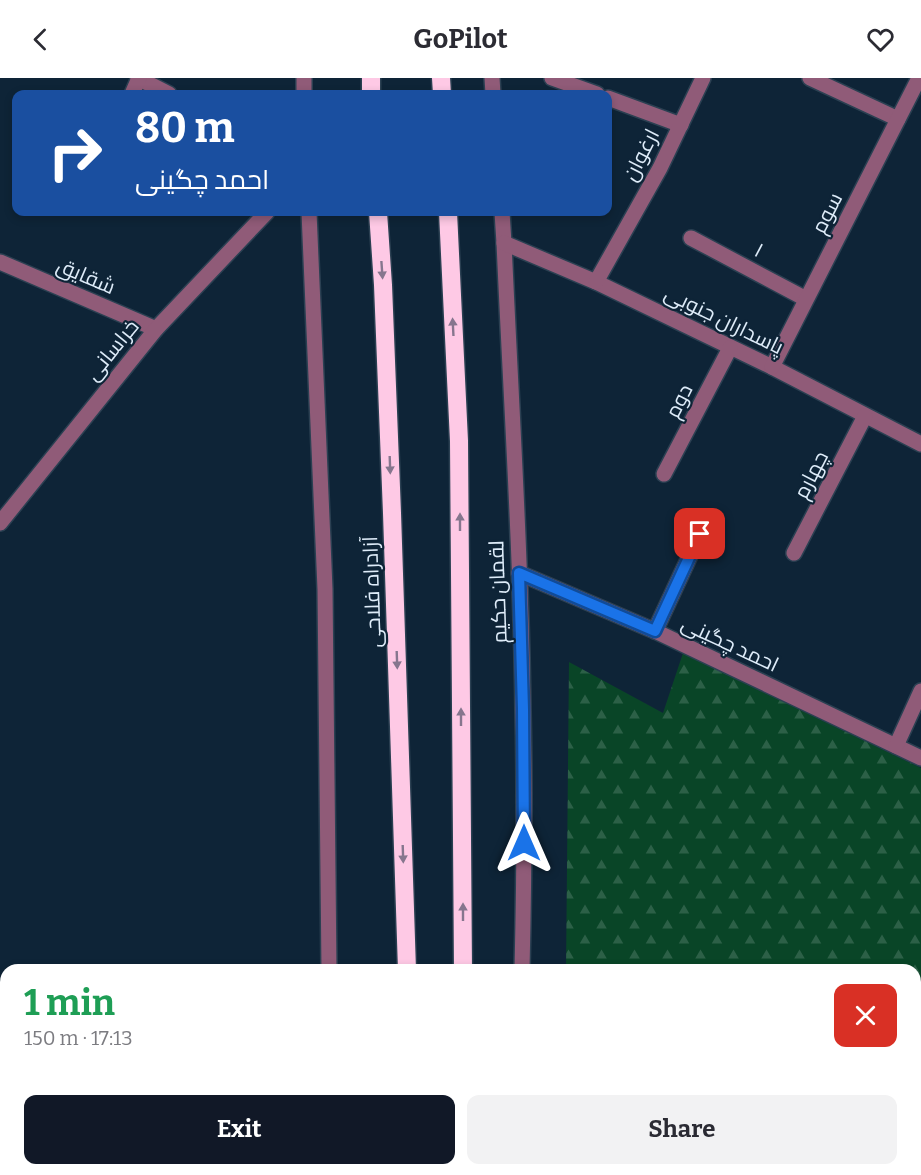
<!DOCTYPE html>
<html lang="en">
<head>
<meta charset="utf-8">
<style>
  :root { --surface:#fff; --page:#f2f2f3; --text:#2b2b33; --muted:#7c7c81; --accent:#111827 }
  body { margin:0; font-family:Bitter,Cairo,serif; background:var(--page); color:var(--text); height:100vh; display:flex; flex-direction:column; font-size:22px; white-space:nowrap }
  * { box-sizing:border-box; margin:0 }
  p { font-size:20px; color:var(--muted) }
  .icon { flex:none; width:33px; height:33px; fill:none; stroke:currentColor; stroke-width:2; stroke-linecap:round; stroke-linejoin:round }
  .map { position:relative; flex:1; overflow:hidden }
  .details { position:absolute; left:0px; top:886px; width:921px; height:212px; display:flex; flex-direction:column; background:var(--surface); border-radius:18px 18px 0 0; box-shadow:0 3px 9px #0003 }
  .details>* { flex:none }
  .guide { position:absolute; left:12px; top:12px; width:600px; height:126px; border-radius:12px; box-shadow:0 3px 9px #0003; background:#1a4fa0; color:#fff; overflow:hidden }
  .pin { position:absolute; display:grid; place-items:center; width:51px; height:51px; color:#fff; margin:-26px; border-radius:12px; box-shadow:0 3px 9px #0006 }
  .me { position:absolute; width:66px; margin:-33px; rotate:0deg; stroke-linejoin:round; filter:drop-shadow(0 0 4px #0008) }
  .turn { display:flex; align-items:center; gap:21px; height:126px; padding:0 24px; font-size:27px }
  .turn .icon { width:78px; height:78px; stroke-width:2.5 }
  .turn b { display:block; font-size:42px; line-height:51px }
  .round { display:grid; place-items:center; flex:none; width:63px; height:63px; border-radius:12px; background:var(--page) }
  .headline { display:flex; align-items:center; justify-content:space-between; height:102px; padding:0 24px }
  h1 { font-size:36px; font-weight:700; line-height:45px; color:#1e9e55 }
  .primary-button { display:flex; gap:12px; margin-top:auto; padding:12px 24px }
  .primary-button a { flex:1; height:69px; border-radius:12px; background:var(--accent); color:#fff; font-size:24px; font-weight:700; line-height:69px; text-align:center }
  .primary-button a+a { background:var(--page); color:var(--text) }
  header { display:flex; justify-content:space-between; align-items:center; height:78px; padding:0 24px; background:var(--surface); font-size:27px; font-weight:700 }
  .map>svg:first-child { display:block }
  .forest { fill:url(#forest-firs) }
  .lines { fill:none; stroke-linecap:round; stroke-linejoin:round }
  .minor-casing { stroke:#2b4052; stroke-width:18 }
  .highway-casing { stroke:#2b4052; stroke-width:21 }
  .minor { stroke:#905b78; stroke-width:15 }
  .highway { stroke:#fec9e5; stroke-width:18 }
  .oneway { fill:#86768e }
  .route-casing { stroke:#114b97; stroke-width:15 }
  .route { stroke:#1a73e8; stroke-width:10 }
  .labels { text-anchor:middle; stroke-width:4.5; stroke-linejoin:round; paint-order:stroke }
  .street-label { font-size:21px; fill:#deecf9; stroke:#0e2437 }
</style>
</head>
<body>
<header><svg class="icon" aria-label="back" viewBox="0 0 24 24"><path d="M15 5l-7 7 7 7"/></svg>GoPilot<svg class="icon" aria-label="heart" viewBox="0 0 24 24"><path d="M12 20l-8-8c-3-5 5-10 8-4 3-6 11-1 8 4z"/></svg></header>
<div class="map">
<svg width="921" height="1097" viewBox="0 0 921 1097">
  <defs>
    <pattern id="forest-firs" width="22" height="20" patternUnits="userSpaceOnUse" patternTransform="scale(1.5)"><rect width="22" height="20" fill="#094527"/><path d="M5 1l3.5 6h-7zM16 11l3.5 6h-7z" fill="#2c6047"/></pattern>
  </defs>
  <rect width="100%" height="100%" fill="#0e2437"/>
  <g class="forest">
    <polygon points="683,575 921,690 921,972 915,979 915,892 566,892 569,584 663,635"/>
    <polygon points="643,1092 818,1092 814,1097 650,1097"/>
  </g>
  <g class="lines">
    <g class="minor-casing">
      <g id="minor">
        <polyline points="138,0 169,16"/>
        <polyline points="304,0 304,16"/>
        <polyline points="492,0 493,16"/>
        <polyline points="552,0 597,16"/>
        <polyline points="810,0 898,41"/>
        <polyline points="132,16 139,0"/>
        <polyline points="608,20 681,47"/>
        <polyline points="309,134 325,511 329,892"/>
        <path d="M 502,134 L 504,165 C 511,321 521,477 523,633 C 525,720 524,806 522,892"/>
        <polyline points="691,160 806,221"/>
        <polyline points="504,165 596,204 772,289 921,366"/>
        <polyline points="0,184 156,251"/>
        <polyline points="596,204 660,90 703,0"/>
        <polyline points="772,289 919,0"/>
        <polyline points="664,396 730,270"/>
        <polyline points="0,445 156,251 267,134"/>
        <polyline points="794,475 865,338"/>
        <polyline points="519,495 655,553 921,680"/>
        <polyline points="655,553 700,456"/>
        <polyline points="896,668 921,613"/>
        <polyline points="915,1002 921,995"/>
        <polyline points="915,1088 921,1091"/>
        <polyline points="22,1097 26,1092"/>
        <polyline points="327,1097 327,1092"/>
        <polyline points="517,1097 518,1092"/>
      </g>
    </g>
    <g class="highway-casing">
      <g id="highway">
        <polyline points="371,0 371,16"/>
        <polyline points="441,0 442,16"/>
        <polyline points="378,134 383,207 392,435 407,892"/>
        <polyline points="448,134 459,363 463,892"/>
        <polyline points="402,1097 402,1092"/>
        <polyline points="460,1097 461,1092"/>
      </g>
    </g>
    <use href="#minor" class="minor"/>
    <use href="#highway" class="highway"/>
  </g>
  <defs><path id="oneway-solid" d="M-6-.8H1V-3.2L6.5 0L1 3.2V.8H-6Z" transform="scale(1.5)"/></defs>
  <g class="oneway">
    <use href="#oneway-solid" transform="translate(382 192) rotate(86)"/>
    <use href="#oneway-solid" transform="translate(453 249) rotate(-93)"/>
    <use href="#oneway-solid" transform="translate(390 387) rotate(88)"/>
    <use href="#oneway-solid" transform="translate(460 444) rotate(-90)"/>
    <use href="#oneway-solid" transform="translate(397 582) rotate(88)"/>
    <use href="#oneway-solid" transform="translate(461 639) rotate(-90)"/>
    <use href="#oneway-solid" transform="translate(403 776) rotate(88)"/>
    <use href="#oneway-solid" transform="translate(463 834) rotate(-90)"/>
  </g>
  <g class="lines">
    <g class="route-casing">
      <polyline id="route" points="524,765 523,631 519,495 655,553 700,456"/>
    </g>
    <use href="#route" class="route"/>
  </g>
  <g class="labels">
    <g class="street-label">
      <text transform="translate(641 77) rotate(-63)" y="7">ارغوان</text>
      <text transform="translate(827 135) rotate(-63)" y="7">سوم</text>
      <text transform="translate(759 172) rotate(28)" y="7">۱</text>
      <text transform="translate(86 198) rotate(23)" y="7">شقایق</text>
      <text transform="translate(724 242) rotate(26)" y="7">پاسداران جنوبی</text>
      <text transform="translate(112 272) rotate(-51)" y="7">خراسانی</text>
      <text transform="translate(679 323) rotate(-63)" y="7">دوم</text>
      <text transform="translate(811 397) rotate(-63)" y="7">چهارم</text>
      <text transform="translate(372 514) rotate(-92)" y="7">آزادراه فلاحی</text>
      <text transform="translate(498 514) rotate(-92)" y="7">لقمان حکیم</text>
      <text transform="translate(730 566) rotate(25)" y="7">احمد چگینی</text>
    </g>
  </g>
</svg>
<div class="pin" style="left:700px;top:456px;background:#d93025"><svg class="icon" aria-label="arrive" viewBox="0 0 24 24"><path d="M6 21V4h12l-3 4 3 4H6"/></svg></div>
<svg class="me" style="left:524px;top:765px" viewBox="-20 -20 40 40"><path d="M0-17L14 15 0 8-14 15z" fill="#1a73e8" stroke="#fff" stroke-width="4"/></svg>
<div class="guide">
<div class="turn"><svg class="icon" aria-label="right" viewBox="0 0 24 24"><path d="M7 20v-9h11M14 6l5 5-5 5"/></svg><div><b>80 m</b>احمد چگینی</div></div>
</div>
<section class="details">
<div class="headline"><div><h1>1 min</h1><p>150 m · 17:13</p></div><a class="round" style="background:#d93025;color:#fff"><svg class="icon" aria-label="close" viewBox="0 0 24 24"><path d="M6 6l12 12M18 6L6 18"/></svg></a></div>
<div class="primary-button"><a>Exit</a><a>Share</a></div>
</section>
</div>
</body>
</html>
